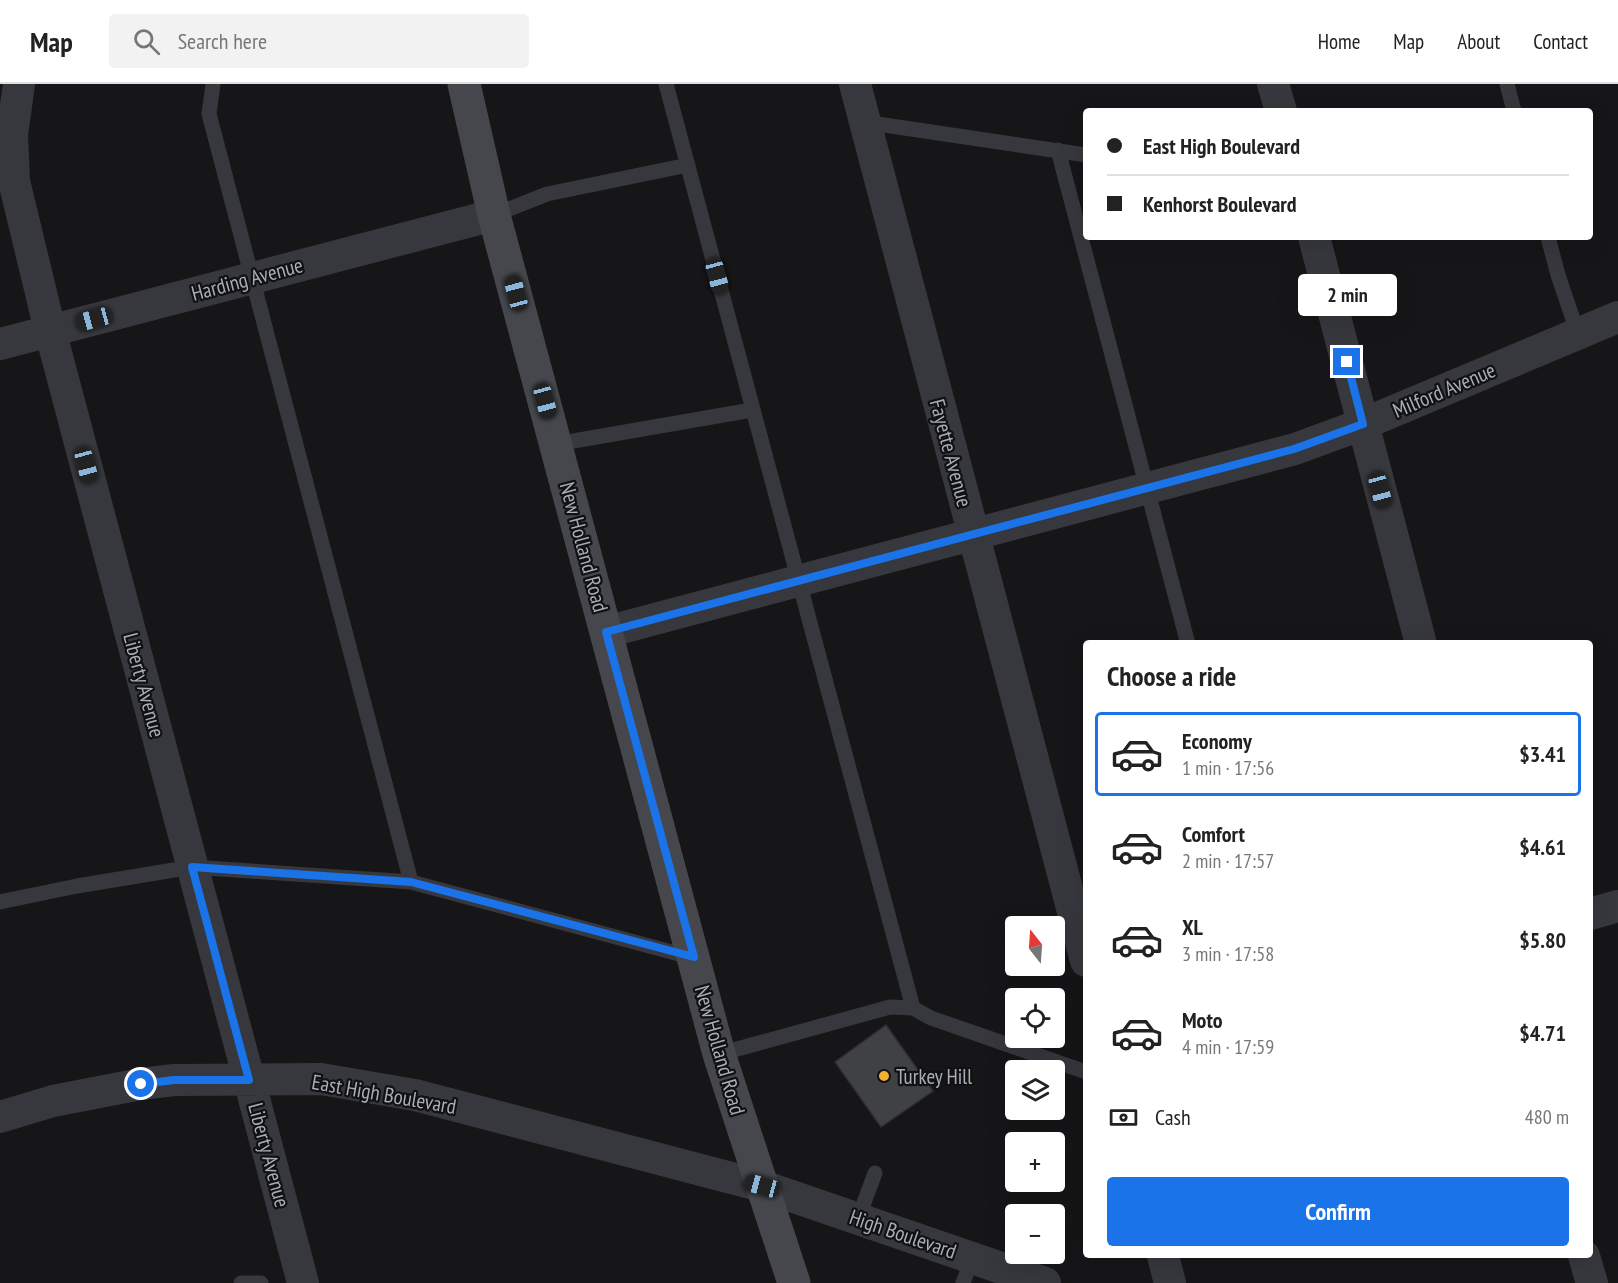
<!DOCTYPE html>
<html lang="en">
<head>
<meta charset="utf-8">
<style>
	:root { --surface:#fff; --page:#f2f2f2; --text:#222; --muted:#767676; --line:#e0e0e0; --accent:#1a73e8 }
	body { margin:0; font-family:"PT Sans Narrow",sans-serif; background:var(--page); color:var(--text); height:100vh; display:flex; flex-direction:column; font-size:22px; white-space:nowrap }
	* { box-sizing:border-box; margin:0 }
	p { font-size:20px; color:var(--muted) }
	.icon { flex:none; width:33px; height:33px; fill:none; stroke:currentColor; stroke-width:2; stroke-linecap:round; stroke-linejoin:round }
	.map { position:relative; flex:1; overflow:hidden }
	.sheet { position:absolute; left:1083px; top:556px; width:510px; height:618px; display:flex; flex-direction:column; background:var(--surface); border-radius:6px; box-shadow:0 6px 24px #0002 }
	.sheet>* { flex:none }
	.hud { position:absolute; left:1083px; top:24px; width:510px; height:132px; border-radius:6px; box-shadow:0 6px 24px #0002; display:grid; align-content:center; height:132px; padding:0 24px; background:var(--surface) }
	.needle { width:39px; rotate:343deg }
	.buttons { position:absolute; left:1005px; top:832px; display:grid; gap:12px }
	.buttons a { display:grid; place-items:center; width:60px; height:60px; border-radius:6px; background:var(--surface); box-shadow:0 6px 24px #0002; font-size:30px }
	.end { position:absolute; width:27px; height:27px; margin:-14px; border:8px solid #1a73e8; background:#fff; box-shadow:0 0 0 3px #fff }
	.from { border-radius:50% }
	.bubble { position:absolute; height:42px; border-radius:6px; background:var(--surface); box-shadow:0 6px 24px #0002; font-size:20px; font-weight:800; line-height:42px; text-align:center }
	.car { position:absolute; width:18px; height:36px; margin:-18px -9px; border-radius:8px; box-shadow:0 0 4px 2px #0007; background:linear-gradient(#222 24%,#8ab4d8 0 40%,#222 0 76%,#8ab4d8 0 86%,#222 0) }
	.hud b { display:flex; align-items:center; gap:21px; height:57px; font-size:22px }
	.hud b+b { border-top:2px solid var(--line) }
	.hud i { width:15px; height:15px; background:var(--text) }
	ul { padding:0; list-style:none }
	li { display:flex; align-items:center; gap:18px; height:84px; margin:0 12px 9px; padding:0 12px; border:3px solid transparent; border-radius:6px }
	li div { flex:1 }
	li b { display:block; font-size:22px }
	li em { font-style:normal; font-weight:800 }
	li.active { border-color:var(--accent) }
	li>.icon { width:54px; height:54px; stroke-width:1.5 }
	h2 { padding:0 24px; font-size:27px; line-height:72px }
	.pay { display:flex; align-items:center; gap:15px; height:66px; padding:0 24px; font-size:22px }
	.pay p { margin-inline-start:auto }
	.action { display:flex; gap:12px; margin-top:auto; padding:12px 24px }
	.action a { flex:1; height:69px; border-radius:6px; background:var(--accent); color:#fff; font-size:24px; font-weight:800; line-height:69px; text-align:center }
	header { display:flex; align-items:center; gap:36px; box-sizing:border-box; height:84px; padding:0 30px; background:var(--surface); border-bottom:2px solid var(--line) }
	header strong { font-size:28px }
	nav { display:flex; gap:33px; margin-inline-start:auto; font-size:21px }
	.search { width:420px; height:54px; background:var(--page); display:flex; align-items:center; gap:15px; box-sizing:border-box; padding:0 21px; border-radius:6px; color:var(--muted); font-size:22px }
	.map>svg:first-child { display:block }
	.building { fill:#404145; stroke:#303034; stroke-width:1.5 }
	.lines { fill:none; stroke-linecap:round; stroke-linejoin:round }
	.service { stroke:#37383d; stroke-width:15 }
	.minor { stroke:#37383d; stroke-width:32 }
	.secondary { stroke:#45474d; stroke-width:33 }
	.route { stroke:#1a73e8; stroke-width:8 }
	.poi-dot { fill:#f2b134; stroke:#111113; stroke-width:2 }
	.labels { text-anchor:middle; dominant-baseline:central; stroke-width:4.5; stroke-linejoin:round; paint-order:stroke }
	.street-label { font-size:21px; fill:#a8adb8; stroke:#111113 }
	.poi-label { font-size:21px; fill:#a8adb8; stroke:#111113; text-anchor:start }
</style>
</head>
<body>
<header>
<strong>Map</strong>
<div class="search"><svg class="icon" aria-label="search" viewBox="0 0 24 24"><circle cx="10" cy="10" r="6"/><path d="M15 15l6 6"/></svg>Search here</div>
<nav><a>Home</a><a>Map</a><a>About</a><a>Contact</a></nav>
</header>
<div class="map">
<svg width="1618" height="1199" viewBox="0 0 1618 1199">
	<rect width="100%" height="100%" fill="#161618"/>
	<path class="building" d="M886 941 933 1007 881 1043 835 978Z"/>
	<g class="lines">
		<path class="service" d="M213 0 209 30 411 798
			M666 0 913 924 931 934 1086 988
			M1507 0 1514 27
			M864 38 1086 71
			M1058 66 1188 560
			M494 131 547 110 688 81
			M1548 153 1558 191 1578 250
			M556 360 752 326
			M0 818 77 802 192 783 411 798 694 874
			M719 970 890 923 913 924
			M858 1135 875 1089
			M241 1199H261
			M963 1199 972 1174"/>
		<path class="minor" d="M19 0 12 51 14 97 50 246 303 1199
			M855 0 1086 877
			M1273 0 1281 27
			M1314 153 1421 560
			M0 260 494 131
			M606 548 1295 365 1363 340 1618 233
			M1590 830 1618 822
			M0 1033 53 1017 141 1000 174 996 321 995 415 1011 762 1102 1045 1199
			M1163 1172 1170 1199
			M1584 1172 1592 1199"/>
		<path class="secondary" d="M464 0 494 131 719 970 794 1199"/>
	</g>
	<g class="lines">
		<path class="route" d="M141 1000 174 996H249L192 783 411 798 694 873 606 548 1294 365 1363 340 1347 278"/>
	</g>
	<circle class="poi-dot" cx="884" cy="992" r="6"/>
	<g class="labels">
		<g class="street-label">
			<text transform="translate(247 195) rotate(-15)">Harding Avenue</text>
			<text transform="translate(1444 306) rotate(-23)">Milford Avenue</text>
			<text transform="translate(951 369) rotate(75)">Fayette Avenue</text>
			<text transform="translate(584 463) rotate(75)">New Holland Road</text>
			<text transform="translate(144 601) rotate(75)">Liberty Avenue</text>
			<text transform="translate(720 966) rotate(74)">New Holland Road</text>
			<text transform="translate(384 1010) rotate(10)">East High Boulevard</text>
			<text transform="translate(269 1071) rotate(75)">Liberty Avenue</text>
			<text transform="translate(903 1150) rotate(19)">High Boulevard</text>
		</g>
		<g class="poi-label">
			<text x="896" y="992">Turkey Hill</text>
		</g>
	</g>
</svg>
<div class="buttons">
<a><svg class="needle" viewBox="-14 -14 28 28"><path d="M0-13l5 13h-10z" fill="#e53935"/><path d="M0 13l5-13h-10z" fill="#767676"/></svg></a>
<a><svg class="icon" aria-label="locate" viewBox="0 0 24 24"><circle cx="12" cy="12" r="6"/><path d="M12 2v4M12 18v4M2 12h4M18 12h4"/></svg></a>
<a><svg class="icon" aria-label="layers" viewBox="0 0 24 24"><path d="M12 4l9 5-9 5-9-5zM3 14l9 5 9-5"/></svg></a>
<a>+</a>
<a>−</a>
</div>
<i class="end from" style="left:141px;top:1000px"></i>
<i class="end" style="left:1347px;top:278px"></i>
<div class="bubble" style="left:1298px;top:190px;width:99px">2 min</div>
<i class="car" style="left:717px;top:192px;rotate:165deg"></i>
<i class="car" style="left:516px;top:209px;rotate:345deg"></i>
<i class="car" style="left:94px;top:235px;rotate:255deg"></i>
<i class="car" style="left:545px;top:317px;rotate:165deg"></i>
<i class="car" style="left:86px;top:381px;rotate:165deg"></i>
<i class="car" style="left:1380px;top:406px;rotate:165deg"></i>
<i class="car" style="left:762px;top:1102px;rotate:285deg"></i>
<div class="hud">
<b><i class="from"></i>East High Boulevard</b>
<b><i></i>Kenhorst Boulevard</b>
</div>
<section class="sheet">
<h2>Choose a ride</h2>
<ul>
<li class="active"><svg class="icon" aria-label="car" viewBox="0 0 24 24"><path d="M5 17H2v-5l4-1 3-4h7l3 4 3 1v5h-3M9 17h6M6 11h13"/><circle cx="7" cy="17" r="2"/><circle cx="17" cy="17" r="2"/></svg><div><b>Economy</b><p>1 min · 17:56</p></div><em>$3.41</em></li>
<li><svg class="icon" aria-label="car" viewBox="0 0 24 24"><path d="M5 17H2v-5l4-1 3-4h7l3 4 3 1v5h-3M9 17h6M6 11h13"/><circle cx="7" cy="17" r="2"/><circle cx="17" cy="17" r="2"/></svg><div><b>Comfort</b><p>2 min · 17:57</p></div><em>$4.61</em></li>
<li><svg class="icon" aria-label="car" viewBox="0 0 24 24"><path d="M5 17H2v-5l4-1 3-4h7l3 4 3 1v5h-3M9 17h6M6 11h13"/><circle cx="7" cy="17" r="2"/><circle cx="17" cy="17" r="2"/></svg><div><b>XL</b><p>3 min · 17:58</p></div><em>$5.80</em></li>
<li><svg class="icon" aria-label="car" viewBox="0 0 24 24"><path d="M5 17H2v-5l4-1 3-4h7l3 4 3 1v5h-3M9 17h6M6 11h13"/><circle cx="7" cy="17" r="2"/><circle cx="17" cy="17" r="2"/></svg><div><b>Moto</b><p>4 min · 17:59</p></div><em>$4.71</em></li>
</ul>
<div class="pay"><svg class="icon" aria-label="cash" viewBox="0 0 24 24"><path d="M3 7h18v10H3z"/><circle cx="12" cy="12" r="2"/></svg>Cash<p>480 m</p></div>
<div class="action"><a>Confirm</a></div>
</section>
</div>
</body>
</html>
